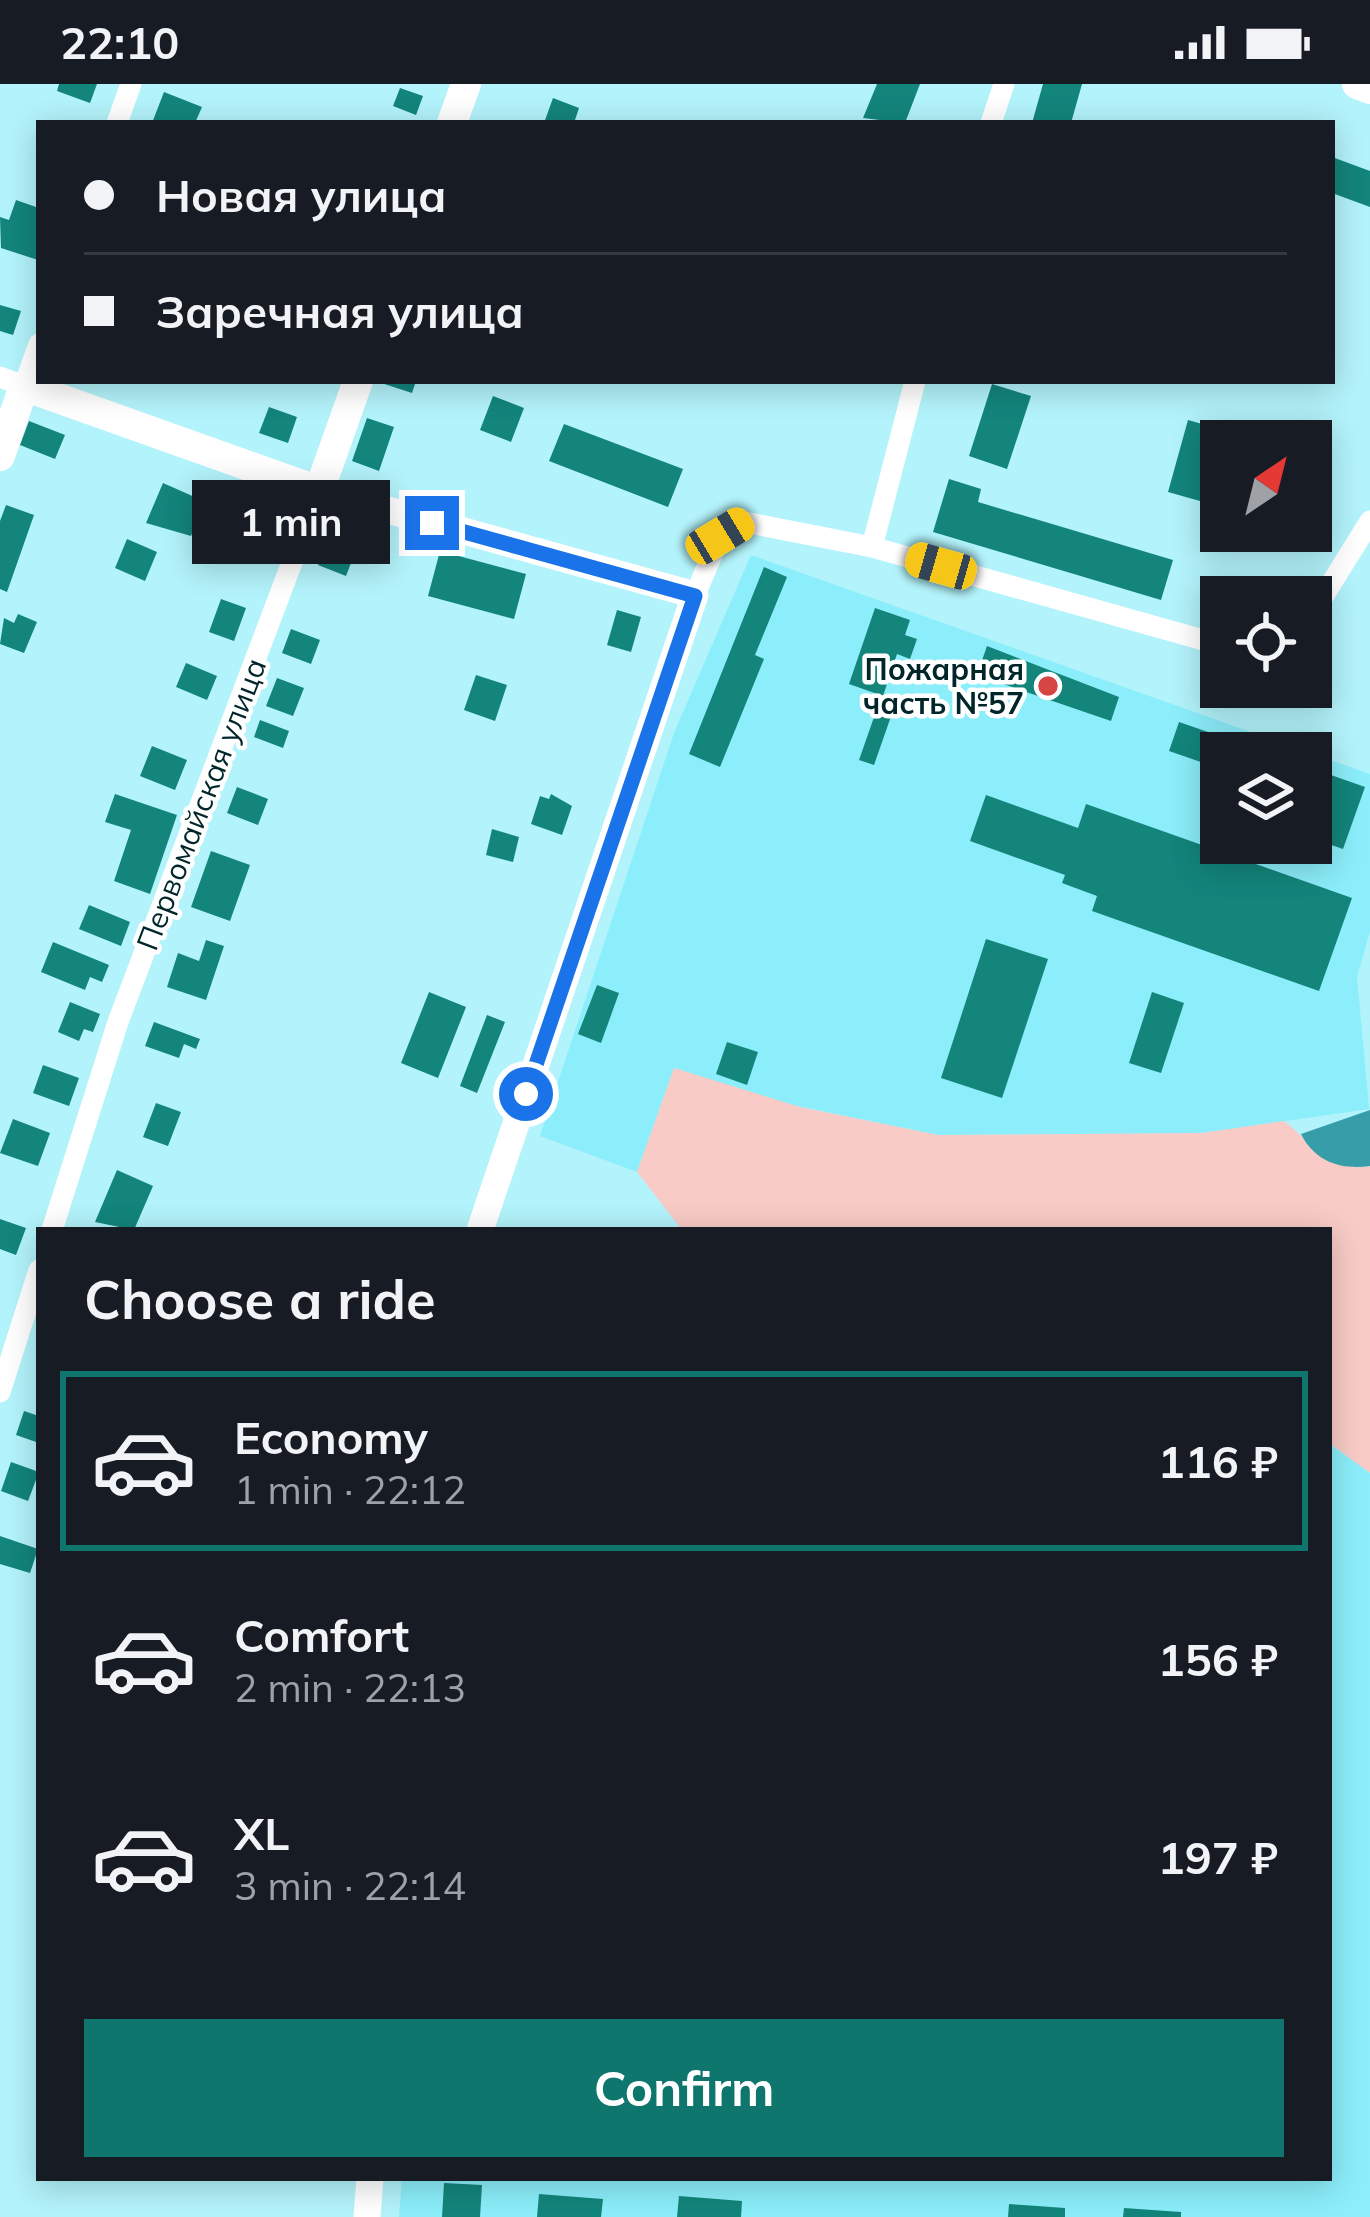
<!DOCTYPE html>
<html lang="en">
<head>
<meta charset="utf-8">
<style>
	:root { --surface:#171b24; --page:#242831; --text:#f1f3f6; --muted:#9ea1a6; --line:#363941; --accent:#0f766e }
	body { margin:0; font-family:Mulish,sans-serif; background:var(--page); color:var(--text); height:100vh; display:flex; flex-direction:column; font-size:45px; white-space:nowrap }
	* { box-sizing:border-box; margin:0 }
	p { font-size:39px; color:var(--muted) }
	.icon { flex:none; width:66px; height:66px; fill:none; stroke:currentColor; stroke-width:2; stroke-linecap:round; stroke-linejoin:round }
	.map { position:relative; flex:1; overflow:hidden }
	.sheet { position:absolute; left:36px; top:1143px; width:1296px; height:954px; display:flex; flex-direction:column; background:var(--surface); border-radius:0px; box-shadow:0 6px 30px #0003 }
	.sheet>* { flex:none }
	.guide { position:absolute; left:36px; top:36px; width:1299px; height:264px; border-radius:0px; box-shadow:0 6px 30px #0003; display:grid; align-content:center; height:264px; padding:0 48px; background:var(--surface) }
	.needle { width:78px; rotate:35deg }
	.fabs { position:absolute; left:1200px; top:336px; display:grid; gap:24px }
	.fabs a { display:grid; place-items:center; width:132px; height:132px; border-radius:0px; background:var(--surface); box-shadow:0 6px 30px #0003; font-size:60px }
	.end { position:absolute; width:54px; height:54px; margin:-27px; border:15px solid #1a73e8; background:#fff; box-shadow:0 0 0 6px #fff }
	.from { border-radius:50% }
	.bubble { position:absolute; height:84px; border-radius:0px; background:var(--surface); box-shadow:0 6px 30px #0003; font-size:39px; font-weight:700; line-height:84px; text-align:center }
	.car { position:absolute; width:36px; height:72px; margin:-36px -18px; border-radius:15px; box-shadow:0 0 9px 3px #0007; background:linear-gradient(#f5c518 24%,#345 0 40%,#f5c518 0 76%,#345 0 86%,#f5c518 0) }
	.guide b { display:flex; align-items:center; gap:42px; height:114px; font-size:45px }
	.guide b+b { border-top:3px solid var(--line) }
	.guide i { width:30px; height:30px; background:var(--text) }
	ul { padding:0; list-style:none }
	li { display:flex; align-items:center; gap:36px; height:180px; margin:0 24px 18px; padding:0 24px; border:6px solid transparent; border-radius:0px }
	li div { flex:1 }
	li b { display:block; font-size:45px }
	li em { font-style:normal; font-weight:700 }
	li.active { border-color:var(--accent) }
	li>.icon { width:108px; height:108px; stroke-width:1.5 }
	h2 { padding:0 48px; font-size:54px; line-height:144px }
	.primary-button { display:flex; gap:24px; margin-top:auto; padding:24px 48px }
	.primary-button a { flex:1; height:138px; border-radius:0px; background:var(--accent); color:#fff; font-size:48px; font-weight:700; line-height:138px; text-align:center }
	.status { display:flex; justify-content:space-between; align-items:center; height:84px; padding:0 60px; background:var(--surface); direction:ltr }
	.status svg { height:33px; fill:currentColor }
	.map>svg:first-child { display:block }
	.built { fill:#8beefa }
	.green { fill:#f8cbc6 }
	.water { fill:#379ea9 }
	.building { fill:#13857b }
	.lines { fill:none; stroke-linecap:round; stroke-linejoin:round }
	.minor { stroke:#fff; stroke-width:21 }
	.tertiary { stroke:#fff; stroke-width:27 }
	.secondary { stroke:#fff; stroke-width:30 }
	.route { stroke:#1a73e8; stroke-width:15 }
	.poi-dot { fill:#d64744; stroke:#fff; stroke-width:4.5 }
	.labels { text-anchor:middle; dominant-baseline:central; stroke-width:9; stroke-linejoin:round; paint-order:stroke }
	.poi-label { font-size:30px; font-weight:bold; fill:#00262a; stroke:#fff; text-anchor:end }
	.street-label { font-size:30px; fill:#00262a; stroke:#fff }
</style>
</head>
<body>
<div class="status"><b>22:10</b><svg viewBox="0 0 49 12"><path d="M0 12V9h3v3zM5 12V6h3v6zM10 12V3h3v9zM15 12V0h3v12zM26 1h20v11H26zM47 4h2v5h-2z"/></svg></div>
<div class="map">
<svg width="1370" height="2133" viewBox="0 0 1370 2133">
	<rect width="100%" height="100%" fill="#b3f3fb"/>
	<path class="built" d="M751 471 1310 669H1221V759H1311V669L1370 690V847L1357 893 1369 1025 1202 1049 938 1051 778 1018 674 984 637 1088 540 1052 674 649Z
		M1329 1359 1370 1389V2133H399L402 2094H1329Z"/>
	<path class="green" d="M674 984 800 1023 938 1051 1202 1049 1284 1037C1315 1061 1327 1088 1370 1082V1389L1329 1359V1146H682L637 1088Z"/>
	<path class="water" d="M1370 1026V1082C1341 1086 1315 1078 1301 1050Z"/>
	<path class="building" d="M59 0H97L90 19 57 7Z
		M877 0H920L905 39 863 34Z
		M1043 0H1082L1071 39H1032Z
		M400 4 423 12 416 31 393 22Z
		M164 8 202 23 195 39H152Z
		M553 14 579 24 574 39H544Z
		M1332 73 1370 87V123L1332 109Z
		M16 116 39 124 38 176 1 164 0 133 9 136Z
		M0 221 21 227 13 251 0 247Z
		M375 297H416L412 309Z
		M992 300 1031 312 1007 385 969 372Z
		M493 312 524 324 511 358 480 346Z
		M269 323 297 333 288 359 259 349Z
		M367 334 394 343 379 387 352 377Z
		M1188 336 1227 347 1207 419 1168 408Z
		M29 337 65 351 55 375 20 361Z
		M564 340 683 385 668 423 549 377Z
		M949 395 981 405 978 418 1173 476 1161 516 933 448Z
		M163 399 206 418 191 452 146 439Z
		M237 420 259 428 248 455 227 447Z
		M6 421 34 431 7 508 0 505V437Z
		M127 455 157 468 145 497 115 484Z
		M328 455 356 466 346 492 318 481Z
		M440 467 526 490 514 535 428 512Z
		M764 483 787 493 755 571 764 575 720 683 689 670Z
		M221 515 246 524 234 557 209 548Z
		M875 524 910 536 905 551 917 555 910 575 897 570 883 612 849 600Z
		M617 526 641 533 631 568 607 561Z
		M18 530 37 538 24 569 0 560 4 534 14 539Z
		M291 545 320 556 311 580 282 569Z
		M987 562 1119 613 1111 637 977 591Z
		M186 579 217 592 207 616 176 603Z
		M476 591 507 601 495 637 464 626Z
		M277 594 304 604 293 632 266 622Z
		M880 616 895 621 874 681 859 676Z
		M260 636 289 647 283 664 254 653Z
		M1179 638 1266 668V669H1221V685L1169 667Z
		M152 662 187 676 175 706 140 692Z
		M1311 684 1365 703 1343 765 1311 754 1316 719 1311 717Z
		M237 703 268 715 258 741 227 729Z
		M115 710 177 731 150 810 114 797 131 746 105 738Z
		M551 710 572 722 562 751 531 740 540 712 549 715Z
		M986 711 1078 744 1086 720 1352 814 1319 907 1092 827 1097 812 1062 799 1065 791 970 757Z
		M492 745 519 753 513 778 486 771Z
		M211 767 250 781 230 837 191 823Z
		M89 821 130 838 121 862 79 845Z
		M986 855 1048 875 1002 1014 941 994Z
		M206 856 224 862 206 916 167 903 178 869 199 877Z
		M53 858 109 881 102 898 90 893 85 906 41 888Z
		M597 901 619 909 601 959 578 950Z
		M429 908 466 923 438 994 401 979Z
		M1152 908 1184 919 1161 989 1129 979Z
		M70 918 100 930 93 948 84 945 79 957 58 948Z
		M487 931 505 938 477 1009 460 1002Z
		M154 938 200 955 196 965 184 960 179 974 145 962Z
		M727 958 758 968 747 1001 716 990Z
		M43 981 79 994 69 1022 33 1009Z
		M156 1019 181 1028 168 1062 143 1053Z
		M13 1035 50 1049 38 1082 0 1069Z
		M117 1086 153 1102 134 1146 95 1138Z
		M0 1135 26 1144 16 1171 0 1165Z
		M24 1327 39 1332V1359L16 1351Z
		M11 1378 39 1388 28 1417 1 1407Z
		M0 1452 38 1465 30 1489 0 1480Z
		M444 2099 482 2101 480 2133H442Z
		M539 2110 603 2115 601 2133H537Z
		M679 2112 742 2117 741 2133H677Z
		M1009 2120 1065 2124V2133H1008Z
		M1124 2124 1181 2128V2133H1123Z"/>
	<g class="lines">
		<path class="minor" d="M117 39 131 0
			M991 39 1004 0
			M0 293 24 302 39 260
			M872 463 915 297
			M695 511 720 452 744 438 872 463 1221 561
			M1311 532 1370 437
			M52 1146 118 938 319 407
			M0 1308 39 1186"/>
		<path class="tertiary" d="M319 407 695 511 480 1146
			M367 2133 370 2094"/>
		<path class="secondary" d="M1357 0 1370 5
			M452 39 466 0
			M0 372 24 302 319 407 358 297"/>
	</g>
	<g class="lines">
		<path class="route" d="M432 439 695 512 526 1010"/>
	</g>
	<circle class="poi-dot" cx="1048" cy="602" r="12"/>
	<g class="labels">
		<g class="poi-label">
			<text x="1024" y="585">Пожарная<tspan x="1024" dy="34">часть №57</tspan></text>
		</g>
		<g class="street-label">
			<text transform="translate(201 720) rotate(-69)">Первомайская улица</text>
		</g>
	</g>
</svg>
<div class="fabs">
<a><svg class="needle" viewBox="-14 -14 28 28"><path d="M0-13l5 13h-10z" fill="#e53935"/><path d="M0 13l5-13h-10z" fill="#9ea1a6"/></svg></a>
<a><svg class="icon" aria-label="locate" viewBox="0 0 24 24"><circle cx="12" cy="12" r="6"/><path d="M12 2v4M12 18v4M2 12h4M18 12h4"/></svg></a>
<a><svg class="icon" aria-label="layers" viewBox="0 0 24 24"><path d="M12 4l9 5-9 5-9-5zM3 14l9 5 9-5"/></svg></a>
</div>
<i class="end from" style="left:526px;top:1010px"></i>
<i class="end" style="left:432px;top:439px"></i>
<div class="bubble" style="left:192px;top:396px;width:198px">1 min</div>
<i class="car" style="left:720px;top:452px;rotate:59deg"></i>
<i class="car" style="left:941px;top:482px;rotate:286deg"></i>
<div class="guide">
<b><i class="from"></i>Новая улица</b>
<b><i></i>Заречная улица</b>
</div>
<section class="sheet">
<h2>Choose a ride</h2>
<ul>
<li class="active"><svg class="icon" aria-label="car" viewBox="0 0 24 24"><path d="M5 17H2v-5l4-1 3-4h7l3 4 3 1v5h-3M9 17h6M6 11h13"/><circle cx="7" cy="17" r="2"/><circle cx="17" cy="17" r="2"/></svg><div><b>Economy</b><p>1 min · 22:12</p></div><em>116 ₽</em></li>
<li><svg class="icon" aria-label="car" viewBox="0 0 24 24"><path d="M5 17H2v-5l4-1 3-4h7l3 4 3 1v5h-3M9 17h6M6 11h13"/><circle cx="7" cy="17" r="2"/><circle cx="17" cy="17" r="2"/></svg><div><b>Comfort</b><p>2 min · 22:13</p></div><em>156 ₽</em></li>
<li><svg class="icon" aria-label="car" viewBox="0 0 24 24"><path d="M5 17H2v-5l4-1 3-4h7l3 4 3 1v5h-3M9 17h6M6 11h13"/><circle cx="7" cy="17" r="2"/><circle cx="17" cy="17" r="2"/></svg><div><b>XL</b><p>3 min · 22:14</p></div><em>197 ₽</em></li>
</ul>
<div class="primary-button"><a>Confirm</a></div>
</section>
</div>
</body>
</html>
